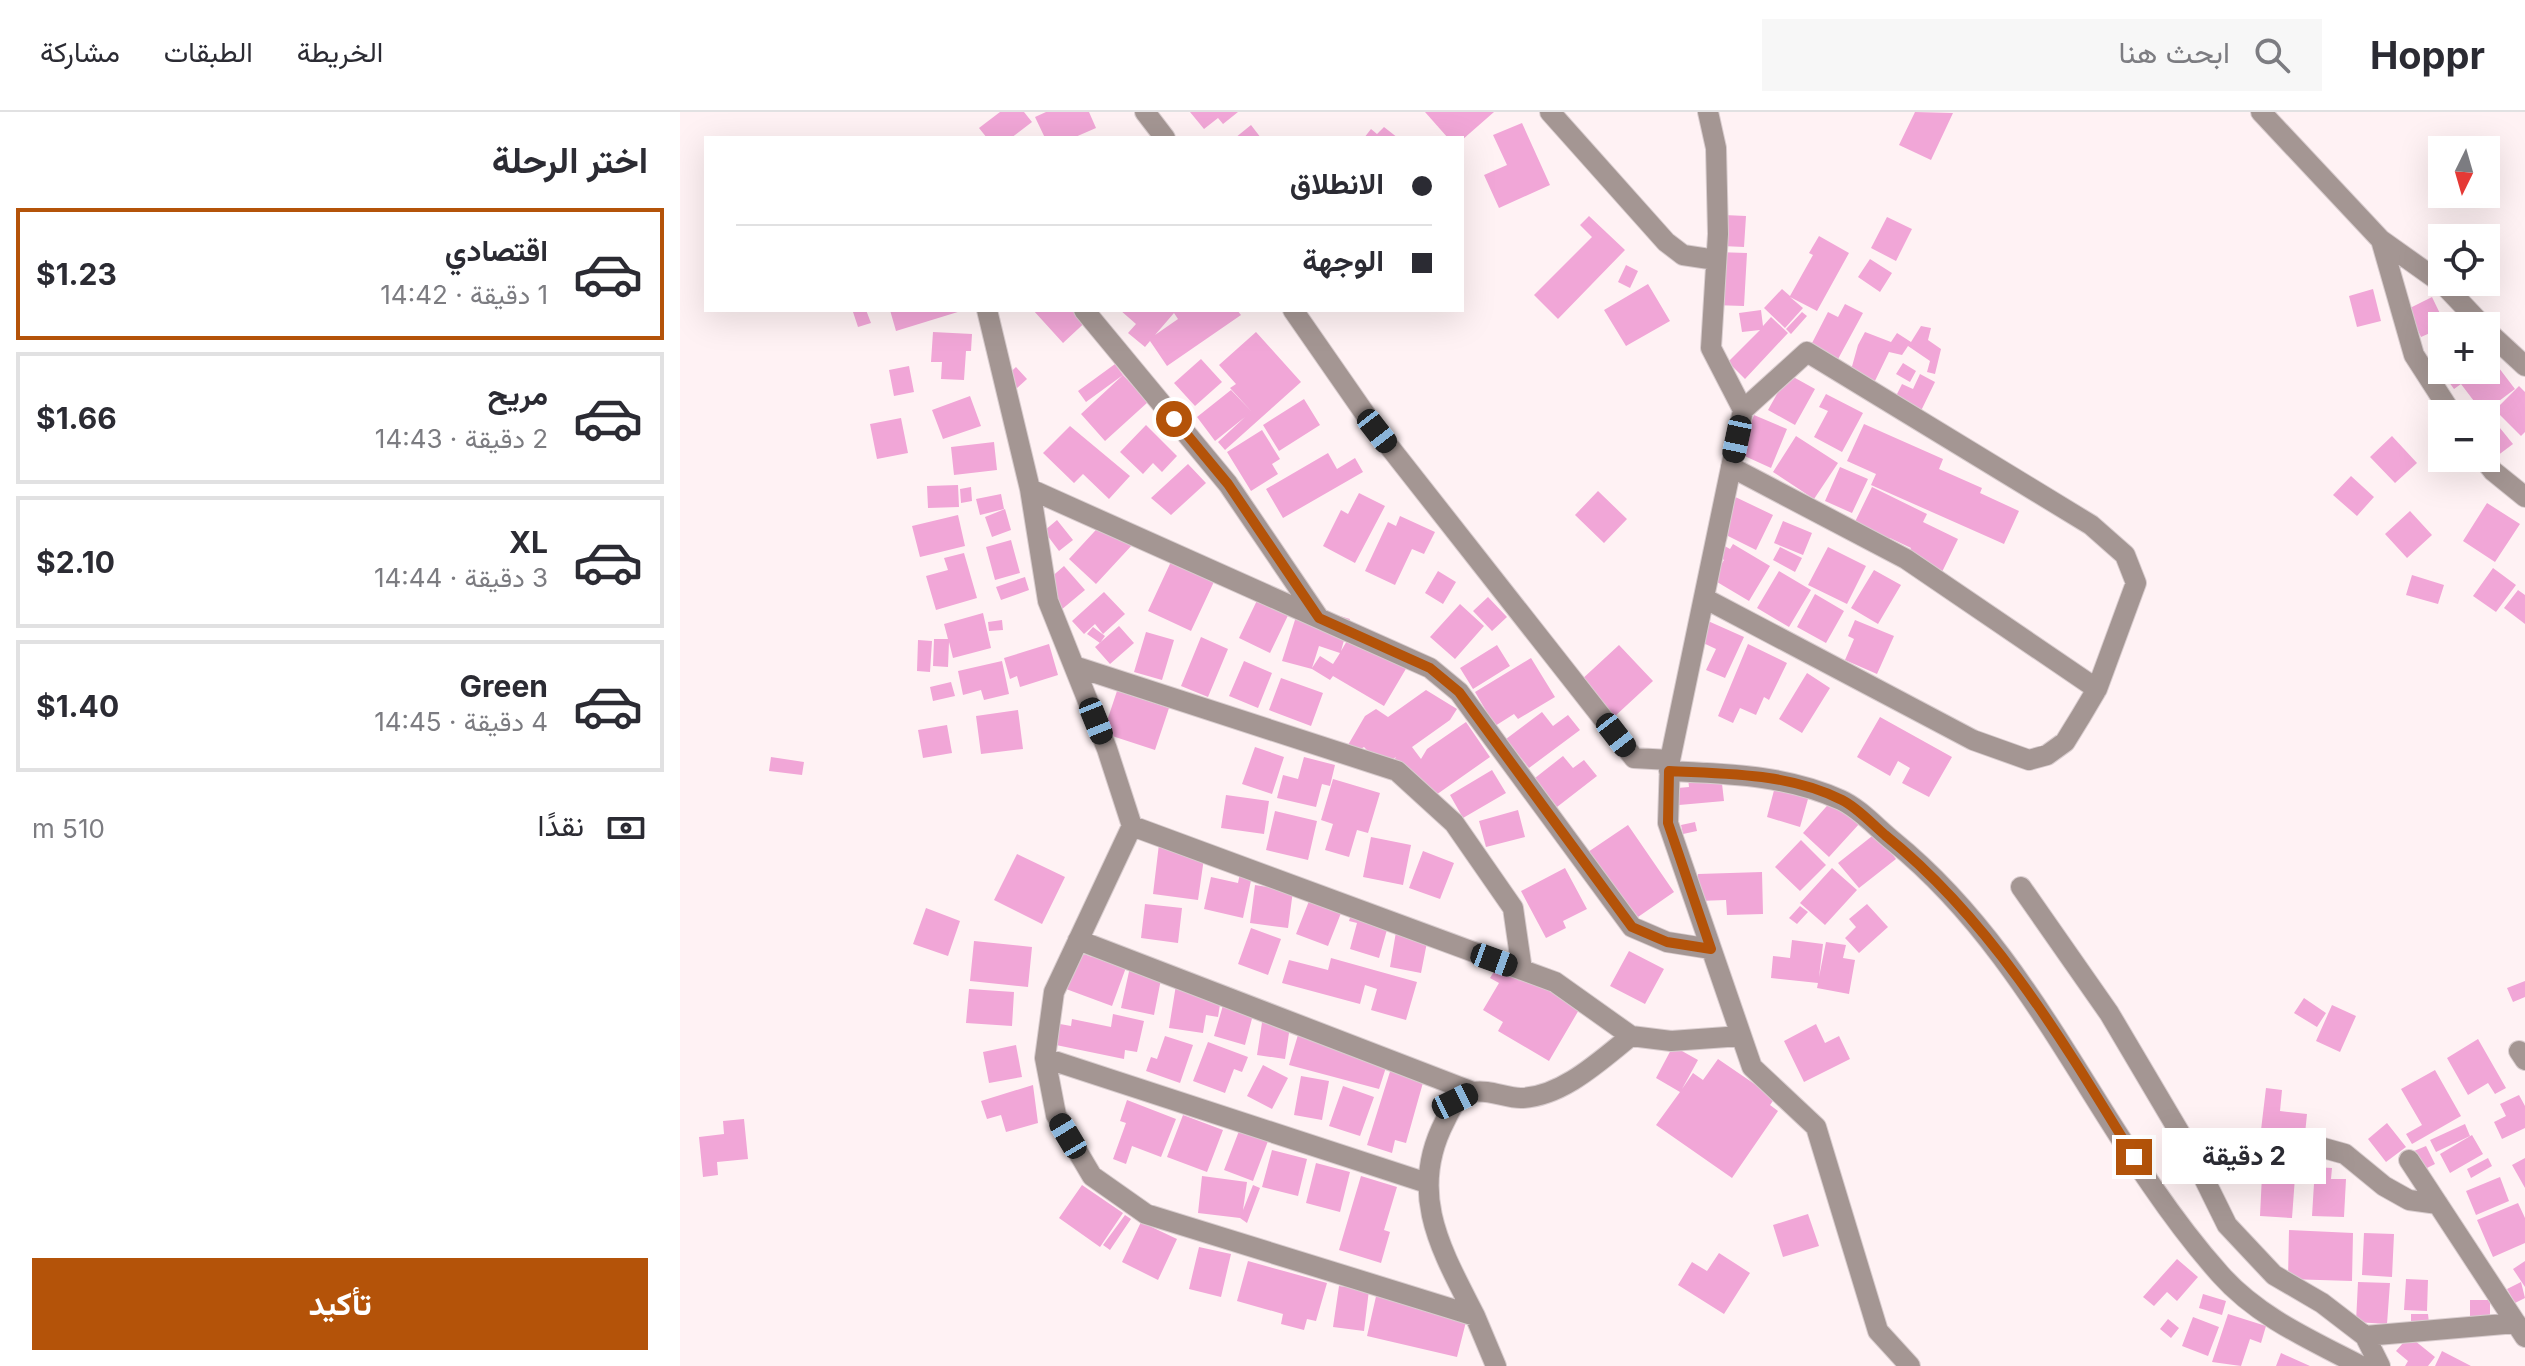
<!DOCTYPE html>
<html lang="ar">
<head>
<meta charset="utf-8">
<style>
	:root { --surface:#fff; --page:#f7f7f7; --text:#2b2b33; --muted:#7c7c81; --line:#e1e1e2; --accent:#b45309 }
	body { margin:0; font-family:Inter,Vazirmatn,sans-serif; background:var(--page); color:var(--text); direction:rtl; height:100vh; display:flex; flex-direction:column; font-size:30px; white-space:nowrap }
	* { box-sizing:border-box; margin:0 }
	p { font-size:26px; color:var(--muted) }
	.icon { flex:none; width:44px; height:44px; fill:none; stroke:currentColor; stroke-width:2; stroke-linecap:round; stroke-linejoin:round }
	.map { position:relative; flex:1; overflow:hidden; direction:ltr }
	.side { display:flex; flex-direction:column; background:var(--surface); width:680px }
	.side>* { flex:none }
	.guide { position:absolute; left:24px; top:24px; width:760px; height:176px; border-radius:0px; box-shadow:0 8px 32px #0002; direction:rtl; display:grid; align-content:center; height:176px; padding:0 32px; background:var(--surface) }
	.needle { width:52px; rotate:185deg }
	.controls { position:absolute; left:1748px; top:24px; display:grid; gap:16px }
	.controls a { display:grid; place-items:center; width:72px; height:72px; border-radius:0px; background:var(--surface); box-shadow:0 8px 32px #0002; font-size:40px }
	.end { position:absolute; width:36px; height:36px; margin:-18px; border:10px solid #b45309; background:#fff; box-shadow:0 0 0 4px #fff }
	.from { border-radius:50% }
	.bubble { position:absolute; height:56px; border-radius:0px; background:var(--surface); box-shadow:0 8px 32px #0002; font-size:26px; font-weight:700; line-height:56px; text-align:center; direction:rtl }
	.car { position:absolute; width:24px; height:48px; margin:-24px -12px; border-radius:10px; box-shadow:0 0 6px 2px #0007; background:linear-gradient(#222 24%,#8ab4d8 0 40%,#222 0 76%,#8ab4d8 0 86%,#222 0) }
	.guide b { display:flex; align-items:center; gap:28px; height:76px; font-size:30px }
	.guide b+b { border-top:2px solid var(--line) }
	.guide i { width:20px; height:20px; background:var(--text) }
	ul { padding:0; list-style:none }
	li { display:flex; align-items:center; gap:24px; height:132px; margin:0 16px 12px; padding:0 16px; border:4px solid var(--line); border-radius:0px }
	li div { flex:1 }
	li b { display:block; font-size:30px }
	li em { font-style:normal; font-weight:700 }
	li.selected { border-color:var(--accent) }
	li>.icon { width:72px; height:72px; stroke-width:1.5 }
	h2 { padding:0 32px; font-size:36px; line-height:96px }
	.pay { display:flex; align-items:center; gap:20px; height:88px; padding:0 32px; font-size:30px }
	.pay p { margin-inline-start:auto }
	.cta { display:flex; gap:16px; margin-top:auto; padding:16px 32px }
	.cta a { flex:1; height:92px; border-radius:0px; background:var(--accent); color:#fff; font-size:32px; font-weight:700; line-height:92px; text-align:center }
	header { display:flex; align-items:center; gap:48px; box-sizing:border-box; height:112px; padding:0 40px; background:var(--surface); border-bottom:2px solid var(--line) }
	header strong { font-size:38px }
	nav { display:flex; gap:44px; margin-inline-start:auto; font-size:28px }
	.search { width:560px; height:72px; background:var(--page); display:flex; align-items:center; gap:20px; box-sizing:border-box; padding:0 28px; border-radius:0px; color:var(--muted); font-size:30px }
	main { display:flex; flex:1; min-height:0 }
	.map>svg:first-child { display:block }
	.building { fill:#f1a6d7; fill-rule:evenodd }
	.lines { fill:none; stroke-linecap:round; stroke-linejoin:round }
	.street-casing { stroke:#d9cdcf; stroke-width:22 }
	.street { stroke:#a49693; stroke-width:20 }
	.route { stroke:#b45309; stroke-width:10 }
</style>
</head>
<body>
<header>
<strong>Hoppr</strong>
<div class="search"><svg class="icon" aria-label="search" viewBox="0 0 24 24"><circle cx="10" cy="10" r="6"/><path d="M15 15l6 6"/></svg>ابحث هنا</div>
<nav><a>الخريطة</a><a>الطبقات</a><a>مشاركة</a></nav>
</header>
<main>
<div class="map">
<svg width="1845" height="1254" viewBox="0 0 1845 1254">
	<rect width="100%" height="100%" fill="#fff2f4"/>
	<path class="building" d="M320 0H344L352 10 331 26H307L299 16Z
		M366 0H409L416 16 393 26H365L355 5Z
		M510 0H558L543 12 538 6 524 17Z
		M745 0H814L782 28 768 26Z
		M1235 0 1273 1 1251 48 1219 33Z
		M842 11 870 73 819 96 804 63 827 53 813 23Z
		M571 13 581 26H555Z
		M704 15 718 26H684L691 17 697 22Z
		M1044 103 1066 104 1064 135 1042 134Z
		M909 104 945 138 878 207 854 183 912 125 900 113Z
		M1207 105 1232 117 1216 149 1191 136Z
		M1139 124 1169 141 1137 199 1110 185 1123 196 1105 216 1084 196 1102 177 1110 184 1133 143 1129 141Z
		M1036 140 1067 141 1064 194 1033 193Z
		M1190 147 1212 161 1200 180 1178 165Z
		M946 153 958 159 950 176 938 170Z
		M968 172 990 209 946 234 924 198Z
		M1693 177 1701 209 1677 215 1669 184Z
		M1752 185 1766 214 1741 225 1728 197Z
		M1165 192 1183 201 1158 247 1131 233 1148 200 1158 205Z
		M186 198 191 211 178 215 173 200Z
		M210 198H281V199L216 219Z
		M353 198H406L412 204 383 231Z
		M440 198H557L561 203 487 254 470 229 465 235 448 221 456 212ZM494 201 498 207 475 223Z
		M1081 198 1083 214 1091 205 1108 221 1065 267 1048 250 1080 218 1062 220 1059 201Z
		M1122 200 1127 204 1111 222 1106 217Z
		M1241 214 1251 216 1248 228 1261 237 1255 262 1247 260 1250 249 1228 234 1222 243 1209 240 1193 273 1171 258 1178 233 1185 220 1211 230 1217 221 1231 230Z
		M253 220 292 222 291 239H286L284 268 261 267 262 250H251Z
		M576 220 621 270 545 338 538 330 565 305 535 329 517 305 551 278 572 300 550 276 556 272 539 253Z
		M1762 224V239L1758 242 1751 233Z
		M1806 239 1835 277 1803 301 1781 272 1774 277 1766 266 1770 263 1766 258H1806Z
		M521 247 542 270 515 294 494 271Z
		M1223 251 1236 259 1230 270 1216 262Z
		M435 252 443 263 406 290 398 279Z
		M229 254 234 280 214 284 209 258Z
		M336 255 347 267 335 278 324 266Z
		M1108 262 1135 277 1115 313 1088 298Z
		M1240 262 1255 270 1239 303 1213 290 1222 272 1233 277Z
		M443 263 468 290 425 329 401 302Z
		M1839 274 1845 280V320L1841 324 1815 298Z
		M1146 282 1183 301 1162 340 1134 325 1148 299 1139 295Z
		M290 284 301 314 263 327 252 298Z
		M624 287 640 313 599 339 583 313Z
		M1074 303 1107 317 1091 356 1058 341Z
		M1811 305 1833 332 1817 344 1806 330V309Z
		M221 306 228 341 197 347 190 312Z
		M1184 312 1263 347 1259 357 1302 376 1300 381 1339 399 1324 432 1191 373 1196 362 1167 349Z
		M466 313 497 344 482 360 473 351 463 362 440 340Z
		M390 314 450 364 429 387 403 362 394 371 363 341Z
		M582 318 600 347 592 352 598 362 571 379 547 340Z
		M1116 324 1158 351 1134 387 1093 360Z
		M1712 324 1737 351 1715 371 1690 345Z
		M314 330 317 358 274 363 271 335Z
		M648 341 657 357 675 346 683 360 603 406 586 377Z
		M508 352 526 371 491 403 471 386Z
		M1160 355 1188 367 1172 401 1145 389Z
		M1671 364 1694 385 1677 404 1653 383Z
		M278 373 279 395 248 396 247 374Z
		M291 375 292 389 281 391 280 377Z
		M1192 375 1247 402 1243 410 1278 427 1262 460 1227 443 1231 436 1210 426 1204 437 1170 420Z
		M918 379 947 407 924 431 895 403Z
		M679 381 705 394 675 451 643 434 661 398 668 402Z
		M1047 381 1093 403 1076 438 1030 415Z
		M321 382 324 397 300 403 296 387Z
		M1807 391 1840 412 1815 450 1783 429Z
		M325 397 331 418 312 425 305 405Z
		M1730 399 1752 423 1727 446 1705 422Z
		M278 403 285 434 240 445 232 414Z
		M720 404 755 420 744 442 732 437 715 473 685 459 708 410 716 414Z
		M426 407 453 432 416 472 389 447Z
		M377 408 393 428 379 439 364 419Z
		M1103 409 1132 421 1123 443 1094 431Z
		M331 428 340 461 315 468 306 435Z
		M1041 432 1050 437 1053 432 1090 454 1069 489 1032 467 1044 448 1035 442Z
		M1100 435 1122 446 1115 460 1093 448Z
		M1148 435 1186 454 1167 492 1128 473Z
		M496 439 539 459 511 519 468 499Z
		M284 441 297 486 256 498 246 464 268 458 264 446Z
		M384 454 405 478 381 498 361 474Z
		M1813 456 1836 473 1816 500 1793 484Z
		M1194 458 1221 473 1198 512 1171 496Z
		M758 459 776 470 763 492 745 481Z
		M1099 459 1131 478 1109 515 1077 496Z
		M1732 463 1764 473 1758 492 1726 483Z
		M345 465 349 478 321 488 316 475Z
		M582 478 613 493 590 541 559 526Z
		M1838 478 1845 483V512L1824 496Z
		M424 480 445 502 423 522 415 512 404 522 392 509Z
		M1135 482 1164 499 1146 531 1117 515Z
		M808 485 827 505 812 519 793 499Z
		M620 492 670 507 661 539 671 522 727 555 704 594 653 564 650 568 632 557 602 549ZM639 534 660 541 653 552 640 544 632 556Z
		M780 492 804 514 775 547 750 525Z
		M303 501 311 536 273 546 269 530 268 555 253 554 254 527H268L264 512Z
		M322 508 323 518 309 519 308 510Z
		M1175 508 1214 524 1197 562 1165 548 1174 527 1168 524Z
		M1028 509 1064 525 1045 566 1026 558 1036 537 1019 529Z
		M439 514 454 531 430 552 415 535Z
		M413 515 425 524 420 531 407 522Z
		M466 520 494 528 482 568 454 560Z
		M521 525 548 537 528 585 501 574Z
		M238 528 252 529 250 560 237 559Z
		M369 532 378 563 340 575 337 564 330 567 324 546Z
		M1068 532 1107 551 1089 588 1084 585 1076 603 1060 596 1053 611 1038 604Z
		M817 533 830 554 793 577 780 556Z
		M939 533 973 569 934 605 900 569Z
		M851 546 875 585 838 607 834 602 815 614 795 580Z
		M322 549 329 582 304 588 301 578 283 583 278 559Z
		M564 549 592 561 578 596 549 584Z
		M1127 561 1150 576 1122 621 1099 607Z
		M601 566 643 581 631 614 589 598Z
		M271 570 275 584 253 589 250 575Z
		M746 578 777 597 770 608 732 635 741 647 747 637 786 610 810 645 746 690 708 658 716 645 702 654 684 635 674 641 668 633 685 604 696 597 708 605Z
		M437 579 489 596 475 638 423 621Z
		M338 598 343 637 301 642 296 604Z
		M862 600 873 614 888 603 900 618 849 656 826 627Z
		M1200 605 1272 645 1249 685 1222 671 1230 656 1218 649 1210 664 1177 645Z
		M267 613 272 641 243 646 238 618Z
		M575 635 604 645 592 682 562 672Z
		M883 644 893 656 904 648 917 664 877 695 855 666Z
		M91 645 124 650 122 663 89 659Z
		M624 645 655 653 650 674 642 672 636 695 597 686 603 663 618 667Z
		M1040 654 1044 689 988 694 986 677 1009 675 1007 657Z
		M812 658 826 681 783 706 770 683Z
		M1098 663 1132 673 1120 715 1087 705Z
		M653 667 700 681 688 721 677 718 669 745 645 738 653 712 641 708Z
		M546 683 589 689 584 722 541 716Z
		M1153 687 1180 711 1149 745 1123 721Z
		M838 698 845 725 806 735 799 709Z
		M595 699 637 709 628 748 586 738Z
		M1015 710 1017 719 1003 722 1001 713Z
		M948 713 994 780 958 805 908 740Z
		M1196 721 1216 747 1179 776 1158 751Z
		M691 725 731 733 723 773 683 765Z
		M1121 728 1146 753 1120 779 1095 755Z
		M479 732 525 739 518 788 473 782Z
		M743 739 774 751 760 787 729 776Z
		M337 742 385 765 362 812 314 788Z
		M885 756 907 797 883 809 886 816 866 826 841 779Z
		M1152 756 1177 778 1145 813 1120 791Z
		M1082 760 1083 802 1047 803 1046 788 1018 789V762Z
		M560 761 572 764 563 806 524 797 531 765 558 771Z
		M575 773 613 779 608 816 570 811Z
		M631 784 663 796 648 834 616 822Z
		M465 792 502 796 498 831 461 826Z
		M1187 792 1208 815 1179 841 1165 826 1176 815 1169 807Z
		M1120 794 1128 800 1117 812 1109 806Z
		M246 796 280 809 268 844 233 832Z
		M673 796 710 807 699 846 670 837 677 811 669 809Z
		M717 814 749 820 741 861 710 855Z
		M571 816 601 827 588 863 558 852Z
		M1112 828 1143 832 1139 865 1146 830 1166 833 1163 846 1175 848 1169 882 1137 876 1138 871 1091 866 1093 844 1110 846Z
		M294 829 352 835 348 875 290 869Z
		M415 839 448 850 432 894 386 877 399 840 412 845Z
		M949 839 984 857 965 892 930 874Z
		M651 846 737 870 726 908 691 898 697 877 685 873 680 892 602 871 609 848 648 858Z
		M821 848 900 896 869 949 818 919 823 910 803 898 819 871 810 866Z
		M450 855 482 862 474 903 441 896Z
		M1845 869V885L1833 890 1827 876Z
		M496 873 542 880 538 905 526 903 523 921 489 916Z
		M289 877 334 880 332 914 286 911Z
		M1624 886 1646 901 1637 915 1614 901Z
		M544 890 574 899 565 933 534 924Z
		M1652 893 1676 904 1660 940 1636 929Z
		M433 902 464 909 457 940 445 938 444 947 376 933 380 912 391 914 392 907 431 915Z
		M583 904 611 908 605 947 577 943Z
		M1136 912 1145 931 1159 924 1170 947 1124 970 1104 929Z
		M620 916 711 940 699 977 609 953Z
		M485 924 513 933 500 971 466 959 471 945 477 947Z
		M1798 927 1826 976 1815 982 1808 971 1788 983 1767 946Z
		M528 930 568 945 562 960 554 957 545 981 513 969Z
		M336 933 342 965 309 971 303 940Z
		M993 934 1018 948 1002 977 1013 961 1023 968 1038 947 1095 986 1090 993 1098 999 1052 1066 976 1013 1000 980 976 966Z
		M713 950 746 960 726 1031 715 1028 712 1041 687 1033Z
		M583 953 608 966 592 997 567 984Z
		M1755 958 1781 1004 1732 1032 1726 1022 1742 1013 1721 977Z
		M621 964 649 969 642 1008 614 1003Z
		M353 973 358 1011 326 1020 321 1003 307 1007 301 989Z
		M663 974 694 985 680 1024 649 1014Z
		M1586 976 1602 978 1600 999 1627 1002 1625 1022 1581 1018Z
		M1839 983 1845 994V1016L1822 1027 1814 1010 1826 1004 1820 992Z
		M447 988 496 1007 481 1045 452 1034 446 1052 433 1047 446 1011 440 1009Z
		M503 1003 543 1018 527 1060 487 1045Z
		M64 1007 68 1047 37 1050 38 1063 23 1065 19 1025 44 1022 43 1009Z
		M1707 1011 1726 1035 1706 1050 1688 1027Z
		M1785 1012 1790 1024 1756 1040 1750 1028Z
		M559 1019 588 1029 573 1069 544 1058Z
		M1792 1023 1803 1042 1770 1061 1760 1042Z
		M1746 1034 1755 1052 1743 1058 1734 1039Z
		M592 1038 627 1047 618 1084 582 1075Z
		M1808 1046 1812 1054 1791 1066 1787 1057Z
		M1845 1046V1076L1832 1053Z
		M636 1051 670 1060 660 1100 626 1091Z
		M1635 1055 1652 1056 1651 1067H1666L1664 1105 1632 1104Z
		M1582 1063 1615 1065 1612 1106 1580 1104Z
		M522 1064 567 1070 563 1098 573 1073 580 1076 567 1111 560 1106 518 1101Z
		M681 1064 717 1075 704 1118 710 1120 701 1151 659 1138Z
		M1820 1065 1829 1089 1796 1103 1786 1079Z
		M402 1073 443 1101 420 1135 379 1106Z
		M1838 1091 1845 1106V1131L1813 1145 1797 1108Z
		M1128 1102 1139 1134 1103 1145 1093 1113Z
		M445 1103 451 1107 430 1138 423 1133Z
		M461 1110 497 1127 478 1168 442 1150Z
		M1609 1118 1673 1121 1672 1169 1608 1167Z
		M1684 1121 1714 1122 1712 1165 1682 1163Z
		M519 1135 551 1142 541 1185 509 1177Z
		M1039 1141 1070 1161 1044 1202 998 1173 1012 1150 1027 1159Z
		M1497 1147 1518 1165 1497 1189 1487 1180 1474 1194 1463 1185Z
		M568 1149 647 1171 636 1209 627 1207 624 1218 601 1212 603 1202 557 1189Z
		M1845 1149V1175L1833 1157Z
		M1726 1167 1748 1168 1747 1199 1724 1198Z
		M1678 1170 1710 1171 1707 1212 1676 1210Z
		M1841 1170 1845 1186 1835 1191 1827 1177Z
		M659 1174 689 1178 684 1219 653 1215Z
		M697 1180 788 1202 777 1245 687 1224Z
		M1523 1182 1546 1189 1542 1203 1519 1196Z
		M1790 1188H1810V1207H1790Z
		M1548 1202 1586 1214 1581 1231 1570 1227 1561 1254 1532 1250Z
		M1731 1202H1748L1749 1211 1731 1212Z
		M1513 1205 1539 1215 1528 1244 1502 1234Z
		M1488 1207 1499 1216 1491 1226 1480 1217Z
		M1729 1224 1755 1245 1748 1254H1725L1728 1249 1716 1239Z
		M1762 1239 1791 1254H1755Z
		M1601 1241 1630 1254H1596Z"/>
	<g class="lines">
		<defs>
			<path id="street" d="M465 0 485 26
				M870 0 986 130 1003 143 1036 148
				M1028 0 1036 36 1038 122 1031 236 1063 298 990 648 988 711 1072 955 1136 1015 1198 1219 1230 1254
				M1581 0 1701 128 1763 172 1803 214
				M1701 128 1734 243 1772 302
				M307 198 350 377 368 489 427 637 452 714 374 880 365 946 376 1003 412 1064 466 1102 795 1204 816 1254
				M404 198 548 372 639 506
				M613 198 697 319 954 646 990 648
				M1806 218 1845 254
				M1803 346 1813 359 1845 385
				M1051 355 1226 447 1417 577
				M350 377 750 556 779 580 952 815 987 830 1031 837
				M1024 486 1293 628 1349 648 1367 643 1385 630 1401 604 1417 577 1456 471 1445 443 1411 413 1127 240 1063 298
				M394 554 717 659 774 711 833 796 842 858
				M989 659C1049 662 1106 663 1161 688 1179 696 1197 716 1213 729 1358 847 1419 1026 1540 1162 1578 1205 1631 1228 1681 1254
				M452 714 875 870 951 924
				M1341 775 1429 901 1510 1038 1547 1113 1594 1163 1642 1191 1685 1224 1700 1254
				M398 828 793 980
				M1839 939 1845 948
				M365 946 747 1071
				M1510 1038 1640 1035 1665 1042 1704 1074 1729 1088 1758 1092
				M1729 1048 1845 1225
				M795 1204C762 1139 727 1082 765 1009 771 996 777 983 793 980 808 977 826 986 841 986 882 985 921 948 951 924L991 929 1061 924
				M1685 1224 1836 1211"/>
		</defs>
		<use href="#street" class="street-casing"/>
		<use href="#street" class="street"/>
	</g>
	<g class="lines">
		<path class="route" d="M494 307 548 372 639 506 750 556 779 580 952 815 987 830 1031 837 988 711 989 659C1048 662 1109 661 1162 688 1178 696 1192 712 1205 723 1312 809 1383 929 1454 1045"/>
	</g>
</svg>
<div class="controls">
<a><svg class="needle" viewBox="-14 -14 28 28"><path d="M0-13l5 13h-10z" fill="#e53935"/><path d="M0 13l5-13h-10z" fill="#7c7c81"/></svg></a>
<a><svg class="icon" aria-label="locate" viewBox="0 0 24 24"><circle cx="12" cy="12" r="6"/><path d="M12 2v4M12 18v4M2 12h4M18 12h4"/></svg></a>
<a>+</a>
<a>−</a>
</div>
<i class="end from" style="left:494px;top:307px"></i>
<i class="end" style="left:1454px;top:1045px"></i>
<div class="bubble" style="left:1482px;top:1016px;width:164px">2 دقيقة</div>
<i class="car" style="left:697px;top:319px;rotate:142deg"></i>
<i class="car" style="left:1057px;top:327px;rotate:192deg"></i>
<i class="car" style="left:416px;top:609px;rotate:158deg"></i>
<i class="car" style="left:936px;top:623px;rotate:142deg"></i>
<i class="car" style="left:814px;top:848px;rotate:110deg"></i>
<i class="car" style="left:775px;top:989px;rotate:64deg"></i>
<i class="car" style="left:388px;top:1024px;rotate:329deg"></i>
<div class="guide">
<b><i class="from"></i>الانطلاق</b>
<b><i></i>الوجهة</b>
</div>
</div>
<section class="side">
<h2>اختر الرحلة</h2>
<ul>
<li class="selected"><svg class="icon" aria-label="car" viewBox="0 0 24 24"><path d="M5 17H2v-5l4-1 3-4h7l3 4 3 1v5h-3M9 17h6M6 11h13"/><circle cx="7" cy="17" r="2"/><circle cx="17" cy="17" r="2"/></svg><div><b>اقتصادي</b><p>1 دقيقة · 14:42</p></div><em>$1.23</em></li>
<li><svg class="icon" aria-label="car" viewBox="0 0 24 24"><path d="M5 17H2v-5l4-1 3-4h7l3 4 3 1v5h-3M9 17h6M6 11h13"/><circle cx="7" cy="17" r="2"/><circle cx="17" cy="17" r="2"/></svg><div><b>مريح</b><p>2 دقيقة · 14:43</p></div><em>$1.66</em></li>
<li><svg class="icon" aria-label="car" viewBox="0 0 24 24"><path d="M5 17H2v-5l4-1 3-4h7l3 4 3 1v5h-3M9 17h6M6 11h13"/><circle cx="7" cy="17" r="2"/><circle cx="17" cy="17" r="2"/></svg><div><b>XL</b><p>3 دقيقة · 14:44</p></div><em>$2.10</em></li>
<li><svg class="icon" aria-label="car" viewBox="0 0 24 24"><path d="M5 17H2v-5l4-1 3-4h7l3 4 3 1v5h-3M9 17h6M6 11h13"/><circle cx="7" cy="17" r="2"/><circle cx="17" cy="17" r="2"/></svg><div><b>Green</b><p>4 دقيقة · 14:45</p></div><em>$1.40</em></li>
</ul>
<div class="pay"><svg class="icon" aria-label="cash" viewBox="0 0 24 24"><path d="M3 7h18v10H3z"/><circle cx="12" cy="12" r="2"/></svg>نقدًا<p>510 m</p></div>
<div class="cta"><a>تأكيد</a></div>
</section>
</main>
</body>
</html>
